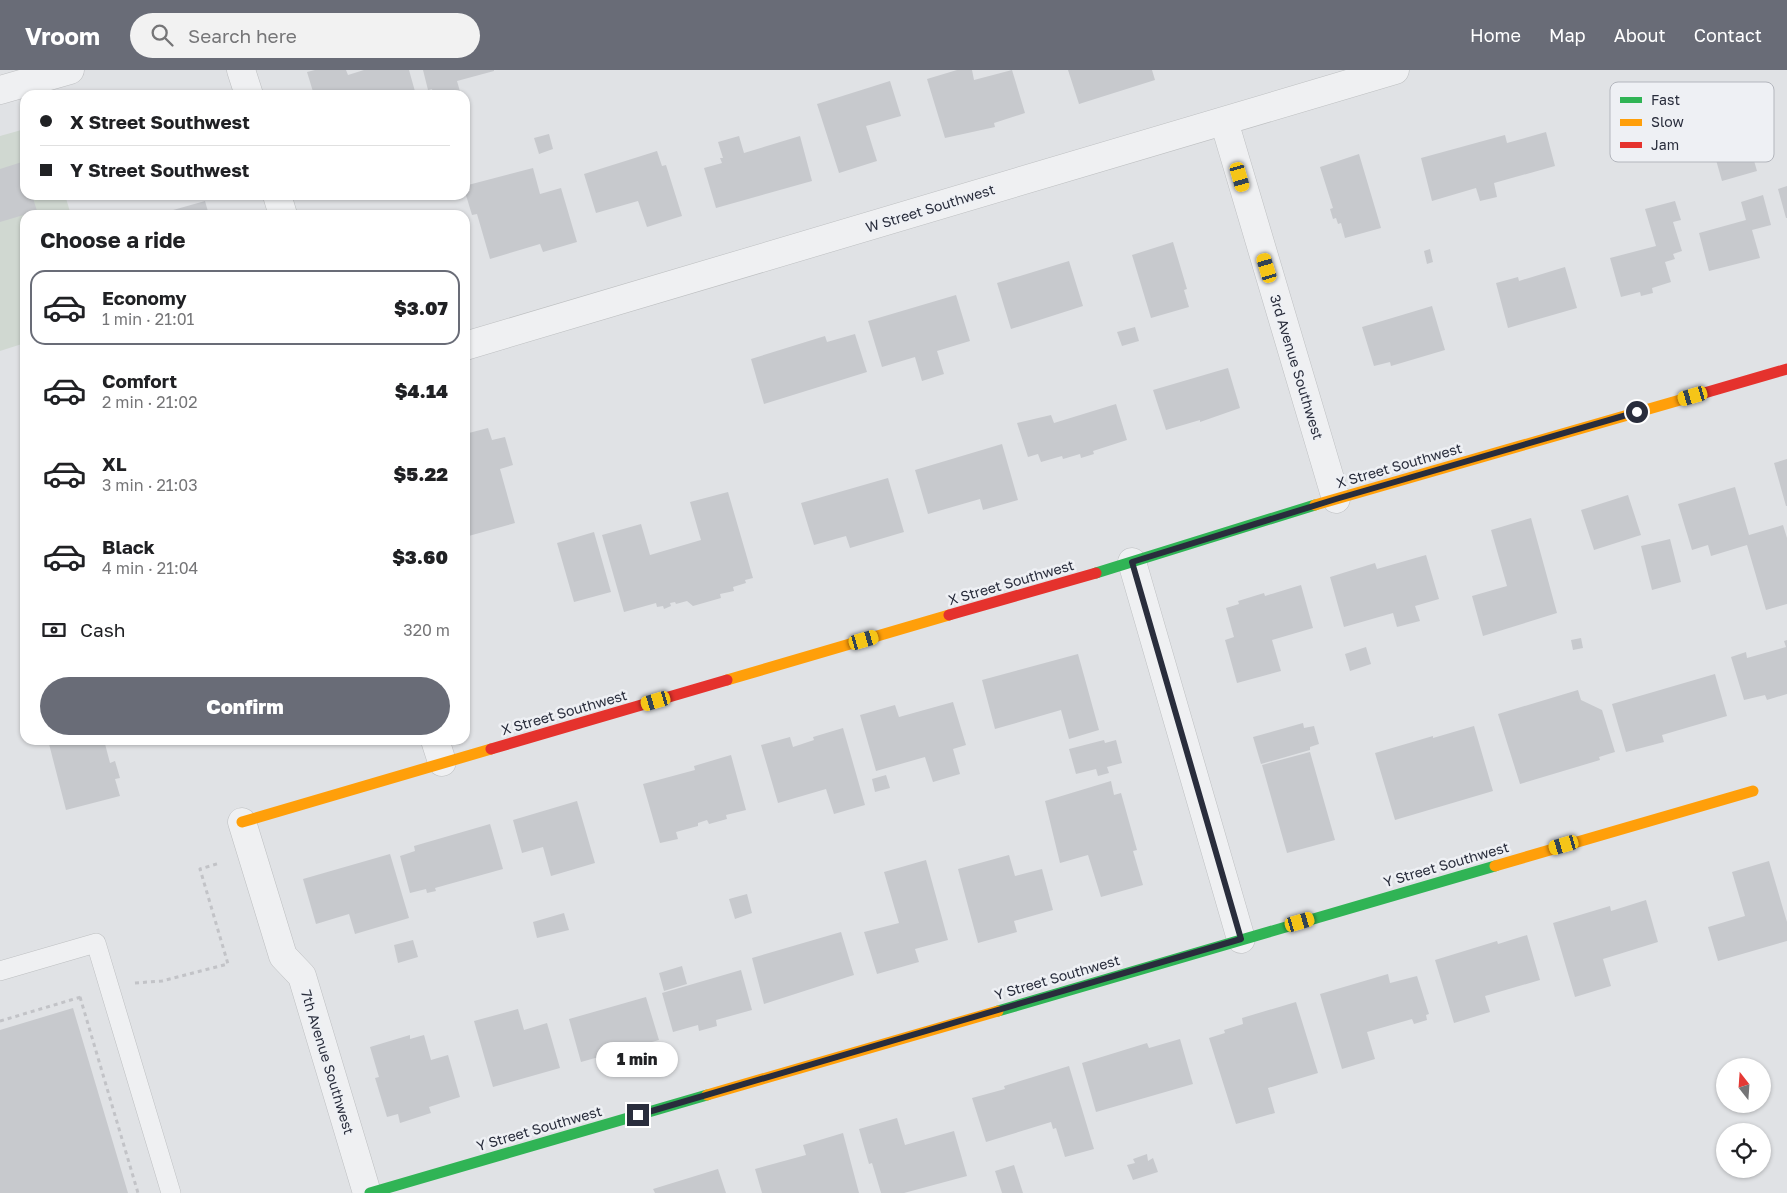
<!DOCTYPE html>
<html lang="en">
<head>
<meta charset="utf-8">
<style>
	:root { --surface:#fff; --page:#f2f2f2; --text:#202124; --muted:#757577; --line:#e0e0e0; --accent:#696c77 }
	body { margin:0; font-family:"Golos Text",sans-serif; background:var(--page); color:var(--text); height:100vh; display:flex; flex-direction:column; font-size:19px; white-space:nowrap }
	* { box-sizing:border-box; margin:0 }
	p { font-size:16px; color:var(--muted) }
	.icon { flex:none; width:28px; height:28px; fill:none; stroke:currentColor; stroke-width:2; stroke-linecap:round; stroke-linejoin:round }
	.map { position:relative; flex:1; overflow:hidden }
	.side { position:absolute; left:20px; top:140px; width:450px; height:535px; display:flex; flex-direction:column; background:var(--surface); border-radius:15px; box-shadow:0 1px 4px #0004 }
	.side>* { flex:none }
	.hud { position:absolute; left:20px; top:20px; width:450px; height:110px; border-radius:15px; box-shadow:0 1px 4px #0004; display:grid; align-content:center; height:110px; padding:0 20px; background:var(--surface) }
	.needle { width:32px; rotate:343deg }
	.tools { position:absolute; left:1716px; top:988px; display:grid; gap:10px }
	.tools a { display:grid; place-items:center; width:55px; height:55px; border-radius:50%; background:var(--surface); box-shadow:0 1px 4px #0004; font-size:25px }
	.end { position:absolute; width:22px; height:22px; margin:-11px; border:6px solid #292d3c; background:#fff; box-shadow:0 0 0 2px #fff }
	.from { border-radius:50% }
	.bubble { position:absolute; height:35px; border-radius:18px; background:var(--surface); box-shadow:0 1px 4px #0004; font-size:16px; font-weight:800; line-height:35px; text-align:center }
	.car { position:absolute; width:15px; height:30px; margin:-15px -8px; border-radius:6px; box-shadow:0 0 4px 1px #0007; background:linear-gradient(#f5c518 24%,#345 0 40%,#f5c518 0 76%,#345 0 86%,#f5c518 0) }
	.hud b { display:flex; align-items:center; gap:18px; height:48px; font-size:19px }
	.hud b+b { border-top:1px solid var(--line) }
	.hud i { width:12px; height:12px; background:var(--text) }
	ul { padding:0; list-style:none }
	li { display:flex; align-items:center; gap:15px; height:75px; margin:0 10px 8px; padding:0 10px; border:2px solid transparent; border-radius:15px }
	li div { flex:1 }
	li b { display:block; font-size:19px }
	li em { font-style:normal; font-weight:800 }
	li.on { border-color:var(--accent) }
	li>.icon { width:45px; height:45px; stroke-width:1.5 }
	h2 { padding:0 20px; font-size:22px; line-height:60px }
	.pay { display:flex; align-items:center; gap:12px; height:55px; padding:0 20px; font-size:19px }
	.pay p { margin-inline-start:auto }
	.primary-button { display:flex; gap:10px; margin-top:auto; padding:10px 20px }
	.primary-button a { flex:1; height:58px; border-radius:30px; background:var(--accent); color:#fff; font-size:20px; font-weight:800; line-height:58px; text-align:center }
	header { display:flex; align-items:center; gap:30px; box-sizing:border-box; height:70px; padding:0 25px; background:var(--accent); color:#fff }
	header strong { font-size:24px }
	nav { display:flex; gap:28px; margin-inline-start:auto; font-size:18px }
	.search { width:350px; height:45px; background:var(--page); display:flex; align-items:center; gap:12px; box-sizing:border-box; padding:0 18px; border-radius:28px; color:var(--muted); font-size:19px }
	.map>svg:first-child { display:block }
	.green { fill:#d0d8d1 }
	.building { fill:#c7c9cd }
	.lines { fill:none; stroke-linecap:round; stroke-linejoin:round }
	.lane-casing { stroke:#bdbfc1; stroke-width:20 }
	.street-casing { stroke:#bdbfc1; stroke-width:29 }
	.path { stroke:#c2c3c7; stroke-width:3; stroke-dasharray:4 4; stroke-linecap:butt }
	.lane { stroke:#eff0f2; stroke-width:19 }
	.street { stroke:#eff0f2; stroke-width:28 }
	.fast { stroke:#30b455; stroke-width:11 }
	.slow { stroke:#ff9f0a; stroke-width:11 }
	.jam { stroke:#e5322d; stroke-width:11 }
	.route { stroke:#292d3c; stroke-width:6 }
	.labels { text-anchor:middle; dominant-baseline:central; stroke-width:5; stroke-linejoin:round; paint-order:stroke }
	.street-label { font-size:14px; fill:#292d3c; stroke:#eef0f4 }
	.key { fill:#eef0f4; stroke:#b3b6bd; stroke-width:1 }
	.key-label { font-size:14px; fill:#292d3c }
</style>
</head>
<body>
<header>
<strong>Vroom</strong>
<div class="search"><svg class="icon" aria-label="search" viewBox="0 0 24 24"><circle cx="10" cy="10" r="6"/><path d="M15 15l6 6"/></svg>Search here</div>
<nav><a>Home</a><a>Map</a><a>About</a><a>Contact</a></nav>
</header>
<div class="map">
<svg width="1787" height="1123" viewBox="0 0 1787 1123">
	<rect width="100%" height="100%" fill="#e0e2e5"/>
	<path class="green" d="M25 59V125H65L71 145H25V273L0 281V66Z"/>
	<path class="building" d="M315 0H346L348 5 364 0H409L416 25H314L307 2Z
		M423 0H494V1L457 11 461 25H433L432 19 428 20Z
		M957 0H972L974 10 1012 0 1025 43 994 53 995 57 945 68 927 9Z
		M1068 0H1152L1155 10 1079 34Z
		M890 11 901 46 866 56 877 91 839 103 817 34Z
		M1546 62 1555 96 1494 113 1497 127 1480 131 1476 118 1432 131 1421 88 1505 65 1507 73Z
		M549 64 553 79 539 84 534 68Z
		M739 66 744 83 800 66 812 111 716 138 704 98 722 93 720 88H723L718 72Z
		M1747 66 1757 101 1722 111 1712 76Z
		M657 81 662 96 666 95 682 146 647 157 638 131 596 143 584 104Z
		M1359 84 1381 158 1345 168 1341 153 1338 154 1336 148 1333 149 1330 139 1333 138 1320 97Z
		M22 92 25 102V125H32L37 141 0 152V99Z
		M533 98 540 124 561 118 577 172 543 182 540 174 490 189 477 144 472 145 465 122 470 121 468 115Z
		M1787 116V148H1786L1778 119Z
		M1763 125 1771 155 1752 160 1760 188 1709 201 1699 163 1746 150 1741 132Z
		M205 131 209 145H159V144Z
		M1675 131 1681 150 1673 152 1682 181 1673 184 1675 189 1665 192 1671 212 1652 218 1653 223 1641 226 1640 222 1621 227 1610 188 1656 176 1645 139Z
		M1173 172 1187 219 1184 220 1189 237 1151 248 1132 185Z
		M1430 179 1433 192 1427 194 1424 181Z
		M1069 191 1083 236 1011 259 997 213Z
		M1565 197 1577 238 1508 258 1496 213 1518 207 1519 211Z
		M956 225 970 271 937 281 944 304 922 311 915 287 882 297 868 251Z
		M1432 236 1445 280 1391 296 1390 292 1374 296 1362 257Z
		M1135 257 1139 271 1122 276 1117 262Z
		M855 264 867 302 764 334 751 289 825 266 827 272Z
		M1228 298 1240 338 1200 352V350L1166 360 1153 320Z
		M1116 334 1127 370 1093 381 1094 384 1081 388 1080 384 1063 389 1062 386 1041 392 1038 384 1028 387 1017 353 1051 345 1054 353Z
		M488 358 492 370 505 367 513 395 500 399 515 453 465 467V364Z
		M1002 374 1018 430 983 440 980 429 928 444 915 400Z
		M1787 389V436H1786L1774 393Z
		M888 408 904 462 850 478 846 466 814 475 801 433Z
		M1735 417 1749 465 1783 455 1787 468V534L1766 540 1747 475 1711 486 1708 475 1692 480 1678 434Z
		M728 422 753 508 745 510 746 513 733 517 734 521 720 524 721 528 693 536 687 531 676 534 675 532 670 533 671 536 664 539 663 536 657 537 656 533 624 542 602 465 641 454 650 485 701 470 690 432Z
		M1628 425 1641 465 1594 480 1581 440Z
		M1531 448 1557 543 1483 566 1472 526 1507 516 1491 460Z
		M594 462 611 522 574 532 557 473Z
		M1670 469 1681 512 1652 520 1641 476Z
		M1426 485 1439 529 1415 536 1420 551 1397 557 1393 543 1344 557 1330 507 1375 493 1377 499Z
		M1301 515 1313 558 1272 570 1281 601 1237 613 1225 570 1234 567 1226 538 1239 534 1238 531 1264 523 1265 526Z
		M1581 568 1583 578 1573 580 1571 570Z
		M1787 570V624L1767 630 1765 625 1744 630 1731 587 1746 582 1747 588 1786 577 1784 571Z
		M1366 577 1371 594 1350 601 1345 584Z
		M1078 584 1099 660 1069 669 1061 640 995 659 982 610Z
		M1715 604 1727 646 1662 665 1664 672 1626 682 1612 634Z
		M1578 620 1581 630 1602 640 1615 682 1599 687 1600 690 1520 714 1498 644Z
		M953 632 966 675 953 679 960 704 933 712 925 687 876 701 860 645 895 635 899 647Z
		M1303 653 1304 658 1314 656 1319 674 1310 677V680L1261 694 1253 667Z
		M1474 656 1493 721 1395 750 1375 683 1433 666V668Z
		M843 658 865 735 834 744 826 719 778 733 761 675 790 667 793 677 814 670 813 667Z
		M48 670H104L110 693 115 691 120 708 115 709 120 726 66 740Z
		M1104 670 1105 673 1116 670 1122 693 1107 697 1109 703 1098 706 1096 699 1076 704 1069 679Z
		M1310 682 1335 770 1287 783 1262 695Z
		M731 685 746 740 726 745 727 749 709 754 707 750 698 753V756L676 762 678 769 660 773 643 714 695 700 694 696Z
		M886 705 890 718 875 722 872 709Z
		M1111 711 1114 725 1121 723 1137 780 1133 781 1143 815 1101 827 1088 785 1060 793 1045 731Z
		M577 731 595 793 551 806 543 777 522 783 513 750Z
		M490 754 503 799 435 818 436 821 427 823 426 819 410 823 400 786 415 781 414 776Z
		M390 784 409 848 355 864 349 844 316 854 303 809Z
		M1009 785 1015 806 1042 799 1053 840 1014 851 1017 862 978 873 958 799Z
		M926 790 948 870 915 879 919 892 877 904 864 862 899 853 884 802Z
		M1769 791 1787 852V871L1718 891 1708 857 1745 846 1732 802Z
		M747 824 752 843 735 849 729 829Z
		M1646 830 1658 872 1603 889 1611 916 1575 927 1553 853 1610 836 1611 841Z
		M564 843 569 860 537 868 533 852Z
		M841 862 854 905 764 934 752 888Z
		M1527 865 1540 910 1485 926 1490 942 1454 953 1435 890 1497 871 1498 874Z
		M413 870 418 887 398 893 394 875Z
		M682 896 687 914 664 921 659 903Z
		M741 900 752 940 716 950 717 956 699 961 698 955 673 962 662 923Z
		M1388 904 1390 913 1417 906 1429 944 1426 945 1427 950 1414 954 1412 949 1367 962 1375 989 1342 999 1320 924Z
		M646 927 659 970 581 992 569 949Z
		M1296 932 1318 1003 1268 1018 1275 1043 1236 1054 1209 968 1225 963 1224 960 1243 954 1242 948Z
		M73 938 128 1123H0V960Z
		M518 939 524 960 547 953 560 998 493 1017 474 951Z
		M410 965V969L424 965 431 990 448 985 460 1027 429 1037 431 1043 400 1053 398 1044 387 1047 375 1008 379 1007 370 977Z
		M1180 969 1193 1014 1096 1042 1082 993 1147 973 1149 978Z
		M1069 996 1094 1079 1065 1087 1056 1058 1053 1059 1051 1052 986 1072 972 1028 1005 1019 1004 1016Z
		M897 1048 905 1075 954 1061 967 1106 904 1123H881L872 1093 869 1094 859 1059Z
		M843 1063 859 1123H762L755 1099 806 1085 803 1075Z
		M1147 1084 1148 1091 1153 1088 1158 1102 1133 1110 1127 1095 1135 1093 1133 1089Z
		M1014 1095 1023 1123H1002L995 1101Z
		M718 1099 726 1123H655L653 1119Z"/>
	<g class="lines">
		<defs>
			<path id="lane" d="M0 901 96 873 171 1123"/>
			<path id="street" d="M241 0 249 25
				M0 20 70 0
				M1224 51 1336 429
				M277 125 283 145
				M465 276 1395 0
				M1132 492 1241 869
				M435 670 442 692
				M242 752 283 886 302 906 367 1123"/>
		</defs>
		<use href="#lane" class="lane-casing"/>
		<use href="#street" class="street-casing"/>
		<path class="path" d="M135 913 162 911 228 894 200 799 220 793
			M80 927 138 1123
			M0 951 81 927"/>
		<use href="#lane" class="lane"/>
		<use href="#street" class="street"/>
		<path class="fast" d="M1096 503 1315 435
			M998 941 1495 796
			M370 1123 707 1025"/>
		<path class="slow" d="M1315 435 1694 326
			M727 610 949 545
			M242 752 491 679
			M1495 796 1753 721
			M707 1025 998 941"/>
		<path class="jam" d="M1694 326 1787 299
			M949 545 1096 503
			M491 679 727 610"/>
	</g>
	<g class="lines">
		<path class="route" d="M638 1045 1241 869 1132 492 1336 429 1637 342"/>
	</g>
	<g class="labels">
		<g class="street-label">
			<text transform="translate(930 138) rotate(-17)">W Street Southwest</text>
			<text transform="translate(1297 297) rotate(73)">3rd Avenue Southwest</text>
			<text transform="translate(1399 395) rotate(-16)">X Street Southwest</text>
			<text transform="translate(1011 512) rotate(-16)">X Street Southwest</text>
			<text transform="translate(564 642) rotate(-16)">X Street Southwest</text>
			<text transform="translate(1446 794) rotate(-16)">Y Street Southwest</text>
			<text transform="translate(1057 907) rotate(-16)">Y Street Southwest</text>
			<text transform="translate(328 992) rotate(73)">7th Avenue Southwest</text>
			<text transform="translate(539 1058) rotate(-16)">Y Street Southwest</text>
		</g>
	</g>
	<rect x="1610" y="12" width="164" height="80" rx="8" class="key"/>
	<rect x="1620" y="27" width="22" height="6" fill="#30b455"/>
	<rect x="1620" y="49" width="22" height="7" fill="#ff9f0a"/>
	<rect x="1620" y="72" width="22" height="6" fill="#e5322d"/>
	<g class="key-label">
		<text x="1651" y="35">Fast</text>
		<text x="1651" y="57">Slow</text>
		<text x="1651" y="80">Jam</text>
	</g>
</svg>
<div class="tools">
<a><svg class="needle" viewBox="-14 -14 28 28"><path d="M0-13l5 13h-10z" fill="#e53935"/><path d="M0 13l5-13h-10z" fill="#757577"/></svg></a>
<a><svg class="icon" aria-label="locate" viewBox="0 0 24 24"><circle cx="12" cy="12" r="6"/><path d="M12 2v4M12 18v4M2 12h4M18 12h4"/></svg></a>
</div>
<i class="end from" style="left:1637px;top:342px"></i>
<i class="end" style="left:638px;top:1045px"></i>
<div class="bubble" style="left:596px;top:972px;width:82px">1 min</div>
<i class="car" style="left:1240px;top:107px;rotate:164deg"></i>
<i class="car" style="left:1267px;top:198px;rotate:343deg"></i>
<i class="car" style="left:1693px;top:326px;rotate:254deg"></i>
<i class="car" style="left:864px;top:570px;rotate:74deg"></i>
<i class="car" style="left:656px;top:631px;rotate:254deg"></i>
<i class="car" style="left:1564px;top:775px;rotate:254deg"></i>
<i class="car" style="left:1300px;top:852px;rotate:74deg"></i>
<div class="hud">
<b><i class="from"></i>X Street Southwest</b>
<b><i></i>Y Street Southwest</b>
</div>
<section class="side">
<h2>Choose a ride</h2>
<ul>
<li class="on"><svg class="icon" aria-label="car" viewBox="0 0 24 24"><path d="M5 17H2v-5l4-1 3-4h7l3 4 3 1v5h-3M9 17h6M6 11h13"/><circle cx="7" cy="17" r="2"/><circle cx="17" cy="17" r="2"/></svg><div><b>Economy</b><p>1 min · 21:01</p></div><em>$3.07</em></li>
<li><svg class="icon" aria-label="car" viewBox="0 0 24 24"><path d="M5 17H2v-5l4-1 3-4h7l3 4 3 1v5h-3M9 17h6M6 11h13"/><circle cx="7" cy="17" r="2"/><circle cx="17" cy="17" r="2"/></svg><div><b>Comfort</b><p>2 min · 21:02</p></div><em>$4.14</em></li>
<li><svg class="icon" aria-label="car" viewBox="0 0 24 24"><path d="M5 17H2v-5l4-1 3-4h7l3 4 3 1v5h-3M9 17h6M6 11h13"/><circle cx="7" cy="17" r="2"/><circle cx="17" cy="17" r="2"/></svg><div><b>XL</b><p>3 min · 21:03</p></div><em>$5.22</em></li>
<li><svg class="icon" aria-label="car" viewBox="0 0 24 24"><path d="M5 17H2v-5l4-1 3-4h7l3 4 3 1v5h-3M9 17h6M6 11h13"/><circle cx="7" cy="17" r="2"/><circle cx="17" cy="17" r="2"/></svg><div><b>Black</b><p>4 min · 21:04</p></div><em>$3.60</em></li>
</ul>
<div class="pay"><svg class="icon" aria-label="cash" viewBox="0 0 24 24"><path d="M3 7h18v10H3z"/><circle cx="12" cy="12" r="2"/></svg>Cash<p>320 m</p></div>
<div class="primary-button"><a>Confirm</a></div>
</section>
</div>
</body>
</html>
